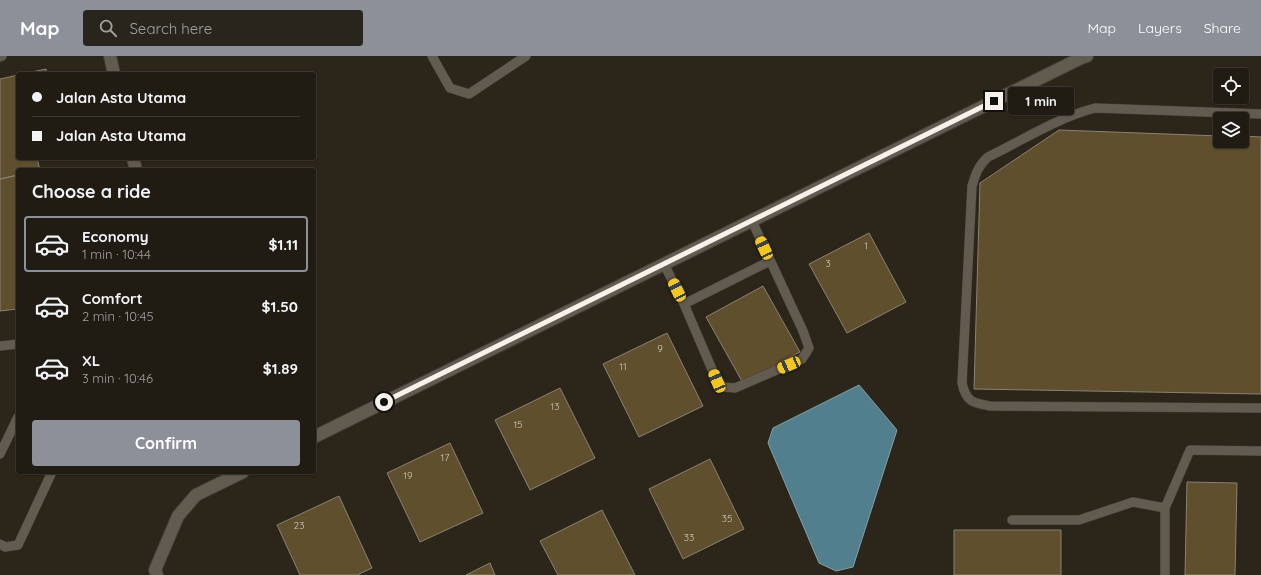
<!DOCTYPE html>
<html lang="en">
<head>
<meta charset="utf-8">
<style>
	:root { --surface:#201c14; --page:#28251d; --text:#f1f3f6; --muted:#a2a1a0; --line:#3d3a34; --accent:#8c9099 }
	body { margin:0; font-family:Quicksand,sans-serif; background:var(--page); color:var(--text); height:100vh; display:flex; flex-direction:column; font-size:15px; white-space:nowrap }
	* { box-sizing:border-box; margin:0 }
	p { font-size:13px; color:var(--muted) }
	.icon { flex:none; width:22px; height:22px; fill:none; stroke:currentColor; stroke-width:2; stroke-linecap:round; stroke-linejoin:round }
	.map { position:relative; flex:1; overflow:hidden }
	.panel { position:absolute; left:16px; top:112px; width:300px; height:306px; display:flex; flex-direction:column; background:var(--surface); border-radius:4px; box-shadow:0 1px 3px #0004,0 0 0 1px var(--line) }
	.panel>* { flex:none }
	.top-card { position:absolute; left:16px; top:16px; width:300px; height:88px; border-radius:4px; box-shadow:0 1px 3px #0004,0 0 0 1px var(--line); display:grid; align-content:center; height:88px; padding:0 16px; background:var(--surface) }
	.controls { position:absolute; left:1213px; top:12px; display:grid; gap:8px }
	.controls a { display:grid; place-items:center; width:36px; height:36px; border-radius:4px; background:var(--surface); box-shadow:0 1px 3px #0004,0 0 0 1px var(--line); font-size:20px }
	.end { position:absolute; width:18px; height:18px; margin:-9px; border:5px solid #f6f2eb; background:#111; box-shadow:0 0 0 2px #111 }
	.from { border-radius:50% }
	.bubble { position:absolute; height:28px; border-radius:4px; background:var(--surface); box-shadow:0 1px 3px #0004,0 0 0 1px var(--line); font-size:13px; font-weight:800; line-height:28px; text-align:center }
	.car { position:absolute; width:12px; height:24px; margin:-12px -6px; border-radius:5px; box-shadow:0 0 3px 1px #0007; background:linear-gradient(#f5c518 24%,#345 0 40%,#f5c518 0 76%,#345 0 86%,#f5c518 0) }
	.top-card b { display:flex; align-items:center; gap:14px; height:38px; font-size:15px }
	.top-card b+b { border-top:1px solid var(--line) }
	.top-card i { width:10px; height:10px; background:var(--text) }
	ul { padding:0; list-style:none }
	li { display:flex; align-items:center; gap:12px; height:56px; margin:0 8px 6px; padding:0 8px; border:2px solid transparent; border-radius:4px }
	li div { flex:1 }
	li b { display:block; font-size:15px }
	li em { font-style:normal; font-weight:800 }
	li.on { border-color:var(--accent) }
	li>.icon { width:36px; height:36px; stroke-width:1.5 }
	h2 { padding:0 16px; font-size:18px; line-height:48px }
	.primary-button { display:flex; gap:8px; margin-top:auto; padding:8px 16px }
	.primary-button a { flex:1; height:46px; border-radius:4px; background:var(--accent); color:#fff; font-size:16px; font-weight:800; line-height:46px; text-align:center }
	header { display:flex; align-items:center; gap:24px; box-sizing:border-box; height:56px; padding:0 20px; background:var(--accent); color:#fff }
	header strong { font-size:19px }
	nav { display:flex; gap:22px; margin-inline-start:auto; font-size:14px }
	.search { width:280px; height:36px; background:var(--page); display:flex; align-items:center; gap:10px; box-sizing:border-box; padding:0 14px; border-radius:4px; color:var(--muted); font-size:15px }
	.map>svg:first-child { display:block }
	.water { fill:#517f8e; stroke:#82a2aa }
	.building { fill:#5f4f2c; stroke:#898375 }
	.lines { fill:none; stroke-linecap:round; stroke-linejoin:round }
	.lane-casing { stroke:#454038; stroke-width:10 }
	.street-casing { stroke:#454038; stroke-width:14 }
	.lane { stroke:#625c50; stroke-width:9 }
	.street { stroke:#625c50; stroke-width:12 }
	.route { stroke:#f6f2eb; stroke-width:5 }
	.labels { text-anchor:middle; dominant-baseline:central; stroke-width:4; stroke-linejoin:round; paint-order:stroke }
	.number-label { font-size:10px; fill:#d0c9bb }
</style>
</head>
<body>
<header>
<strong>Map</strong>
<div class="search"><svg class="icon" aria-label="search" viewBox="0 0 24 24"><circle cx="10" cy="10" r="6"/><path d="M15 15l6 6"/></svg>Search here</div>
<nav><a>Map</a><a>Layers</a><a>Share</a></nav>
</header>
<div class="map">
<svg width="1261" height="519" viewBox="0 0 1261 519">
	<rect width="100%" height="100%" fill="#2b251a"/>
	<path class="water" d="M859 329 897 374 853 511 836 515 819 507 768 387 773 372Z"/>
	<path class="building" d="M46 13 47 18H23Z
		M18 19V102H37L40 114H18V119L0 123V23Z
		M1059 74 1220 80V85H1242V80L1261 81V338L974 333 980 127Z
		M18 119V253L0 255V123Z
		M869 177 906 246 847 277 809 208Z
		M763 230 800 296 743 327 706 261Z
		M667 277 703 350 639 381 603 308Z
		M560 332 595 402 530 434 495 364Z
		M450 387 483 457 420 486 387 417Z
		M710 403 744 473 683 503 649 433Z
		M1187 426 1237 427 1235 519H1185Z
		M339 440 372 512 357 519H300L277 469Z
		M602 454 635 519H558L540 485Z
		M954 474H1061V519H954Z
		M490 507 495 519H466Z"/>
	<g class="lines">
		<defs>
			<path id="lane" d="M432 0 450 32 469 38 526 0
				M0 1 2 0
				M1261 58 1095 52C1057 62 1023 84 988 101 978 110 976 117 972 130L962 327C966 346 973 347 990 350L1261 352
				M664 208 684 248 717 325 724 331 735 332 802 303 809 292 803 275 752 165
				M684 248 770 205
				M0 290 18 288
				M0 398 18 361
				M1012 464H1079L1133 446 1165 452
				M0 488 5 491 18 489 52 416
				M1165 519V452L1190 394 1261 395"/>
			<path id="street" d="M110 0 114 18
				M133 102 136 114
				M314 381 1079 3 1087 0
				M157 519 155 514 178 460 196 439 243 416"/>
		</defs>
		<use href="#lane" class="lane-casing"/>
		<use href="#street" class="street-casing"/>
		<use href="#lane" class="lane"/>
		<use href="#street" class="street"/>
	</g>
	<g class="lines">
		<path class="route" d="M384 346 994 45"/>
	</g>
	<g class="labels">
		<g class="number-label">
			<text x="866" y="189">1</text>
			<text x="828" y="207">3</text>
			<text x="660" y="292">9</text>
			<text x="623" y="310">11</text>
			<text x="555" y="350">13</text>
			<text x="518" y="368">15</text>
			<text x="445" y="401">17</text>
			<text x="408" y="419">19</text>
			<text x="727" y="462">35</text>
			<text x="299" y="469">23</text>
			<text x="689" y="481">33</text>
		</g>
	</g>
</svg>
<div class="controls">
<a><svg class="icon" aria-label="locate" viewBox="0 0 24 24"><circle cx="12" cy="12" r="6"/><path d="M12 2v4M12 18v4M2 12h4M18 12h4"/></svg></a>
<a><svg class="icon" aria-label="layers" viewBox="0 0 24 24"><path d="M12 4l9 5-9 5-9-5zM3 14l9 5 9-5"/></svg></a>
</div>
<i class="end from" style="left:384px;top:346px"></i>
<i class="end" style="left:994px;top:45px"></i>
<div class="bubble" style="left:1008px;top:31px;width:66px">1 min</div>
<i class="car" style="left:764px;top:192px;rotate:335deg"></i>
<i class="car" style="left:677px;top:234px;rotate:334deg"></i>
<i class="car" style="left:789px;top:309px;rotate:247deg"></i>
<i class="car" style="left:717px;top:325px;rotate:337deg"></i>
<div class="top-card">
<b><i class="from"></i>Jalan Asta Utama</b>
<b><i></i>Jalan Asta Utama</b>
</div>
<section class="panel">
<h2>Choose a ride</h2>
<ul>
<li class="on"><svg class="icon" aria-label="car" viewBox="0 0 24 24"><path d="M5 17H2v-5l4-1 3-4h7l3 4 3 1v5h-3M9 17h6M6 11h13"/><circle cx="7" cy="17" r="2"/><circle cx="17" cy="17" r="2"/></svg><div><b>Economy</b><p>1 min · 10:44</p></div><em>$1.11</em></li>
<li><svg class="icon" aria-label="car" viewBox="0 0 24 24"><path d="M5 17H2v-5l4-1 3-4h7l3 4 3 1v5h-3M9 17h6M6 11h13"/><circle cx="7" cy="17" r="2"/><circle cx="17" cy="17" r="2"/></svg><div><b>Comfort</b><p>2 min · 10:45</p></div><em>$1.50</em></li>
<li><svg class="icon" aria-label="car" viewBox="0 0 24 24"><path d="M5 17H2v-5l4-1 3-4h7l3 4 3 1v5h-3M9 17h6M6 11h13"/><circle cx="7" cy="17" r="2"/><circle cx="17" cy="17" r="2"/></svg><div><b>XL</b><p>3 min · 10:46</p></div><em>$1.89</em></li>
</ul>
<div class="primary-button"><a>Confirm</a></div>
</section>
</div>
</body>
</html>
